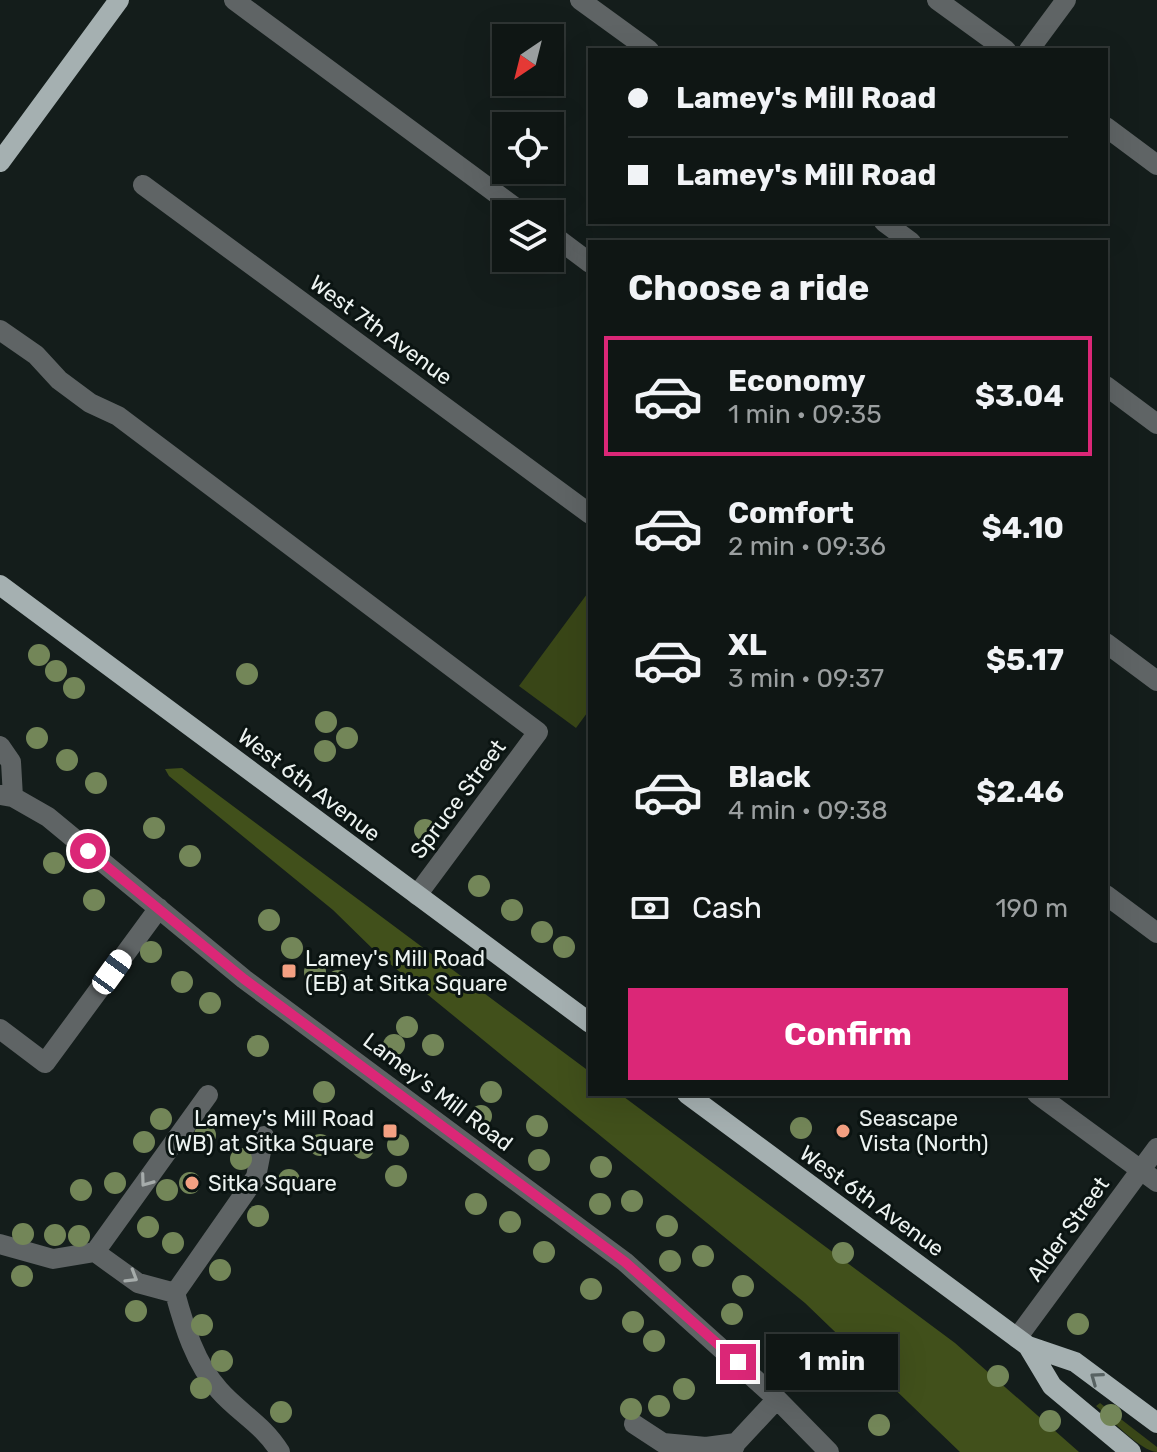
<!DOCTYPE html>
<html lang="en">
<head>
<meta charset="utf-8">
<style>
	:root { --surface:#0f1614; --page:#181f1d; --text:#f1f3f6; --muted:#9b9fa0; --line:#2f3534; --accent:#db2777 }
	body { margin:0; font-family:Rubik,sans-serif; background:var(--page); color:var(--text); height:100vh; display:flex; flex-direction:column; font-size:30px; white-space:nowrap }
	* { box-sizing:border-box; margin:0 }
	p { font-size:26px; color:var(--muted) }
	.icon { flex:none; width:44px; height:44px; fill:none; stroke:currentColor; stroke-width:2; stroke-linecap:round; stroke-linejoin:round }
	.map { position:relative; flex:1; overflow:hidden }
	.side { position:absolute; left:588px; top:240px; width:520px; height:856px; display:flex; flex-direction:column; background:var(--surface); border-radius:0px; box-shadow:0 8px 32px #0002,0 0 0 2px var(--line) }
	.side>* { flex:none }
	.top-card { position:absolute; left:588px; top:48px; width:520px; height:176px; border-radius:0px; box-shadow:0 8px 32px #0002,0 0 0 2px var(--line); display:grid; align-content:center; height:176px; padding:0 40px; background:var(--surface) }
	.needle { width:52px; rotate:215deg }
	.controls { position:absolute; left:492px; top:24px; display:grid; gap:16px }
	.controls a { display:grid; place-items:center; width:72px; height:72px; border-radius:0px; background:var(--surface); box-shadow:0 8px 32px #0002,0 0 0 2px var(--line); font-size:40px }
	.end { position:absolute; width:36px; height:36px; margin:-18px; border:10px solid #db2777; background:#fff; box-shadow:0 0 0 4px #fff }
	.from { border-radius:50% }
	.bubble { position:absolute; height:56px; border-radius:0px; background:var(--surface); box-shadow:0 8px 32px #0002,0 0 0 2px var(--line); font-size:26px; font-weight:700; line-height:56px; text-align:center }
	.car { position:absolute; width:24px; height:48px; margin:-24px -12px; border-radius:10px; box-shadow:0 0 6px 2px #0007; background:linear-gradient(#fff 24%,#345 0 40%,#fff 0 76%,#345 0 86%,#fff 0) }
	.top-card b { display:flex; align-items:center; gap:28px; height:76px; font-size:30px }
	.top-card b+b { border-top:2px solid var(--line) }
	.top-card i { width:20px; height:20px; background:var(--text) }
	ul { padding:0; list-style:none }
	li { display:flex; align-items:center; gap:24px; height:120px; margin:0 16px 12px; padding:0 24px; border:4px solid transparent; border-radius:0px }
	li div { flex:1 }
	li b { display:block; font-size:30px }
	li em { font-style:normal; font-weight:700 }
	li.active { border-color:var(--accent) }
	li>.icon { width:72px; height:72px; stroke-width:1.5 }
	h2 { padding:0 40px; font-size:36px; line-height:96px }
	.pay { display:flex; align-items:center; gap:20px; height:88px; padding:0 40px; font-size:30px }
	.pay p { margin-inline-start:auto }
	.action { display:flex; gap:16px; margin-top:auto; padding:16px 40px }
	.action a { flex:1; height:92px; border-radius:0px; background:var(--accent); color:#fff; font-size:32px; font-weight:700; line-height:92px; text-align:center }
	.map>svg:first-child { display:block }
	.green { fill:#394617 }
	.forest { fill:#41501b }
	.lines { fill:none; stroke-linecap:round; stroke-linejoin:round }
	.minor { stroke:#5f6465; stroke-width:20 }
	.major { stroke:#a5b0b1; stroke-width:20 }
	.tree { fill:#738658 }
	.oneway { stroke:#a6acab }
	.oneway2 { stroke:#586262 }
	.route { stroke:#db2777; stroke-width:10 }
	.poi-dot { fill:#f3a082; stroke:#0b1412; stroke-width:3 }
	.labels { text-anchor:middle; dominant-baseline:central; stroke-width:6; stroke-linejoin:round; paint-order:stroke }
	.street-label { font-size:22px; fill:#edf3f1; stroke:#0b1412 }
	.poi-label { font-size:22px; fill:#edf3f1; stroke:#0b1412; text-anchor:start }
</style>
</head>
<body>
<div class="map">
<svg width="1157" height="1452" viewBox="0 0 1157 1452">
	<rect width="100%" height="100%" fill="#141d1b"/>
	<path class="green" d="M590 590V709L576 728 519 686Z
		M1100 1403 1157 1447V1452C1140 1451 1110 1418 1096 1406Z"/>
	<path class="forest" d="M182 768 590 1072V1094H620L955 1343 1079 1452H960L805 1303 378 954 333 910 169 776 165 769Z"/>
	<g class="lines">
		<path class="minor" d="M234 0 524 214
			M580 0 649 50
			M937 0 1006 50
			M1029 50 1066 0
			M1106 127 1157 165
			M143 185 590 514
			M884 222 911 242
			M550 233 590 263
			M0 330 36 355 59 380 90 403 118 416 538 732 417 895
			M1106 386 1157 424
			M1106 643 1157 681
			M0 746 11 762 13 797
			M0 795 13 797 48 817 244 979 625 1262 777 1399 829 1452
			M1106 895 1157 933
			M0 1029 45 1063 159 908
			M1037 1094 1157 1182
			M0 1244 53 1259 95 1252
			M95 1252 208 1095
			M95 1252 138 1283 175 1293
			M175 1293C184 1326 195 1363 219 1390 239 1413 263 1424 280 1452
			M175 1293 256 1177 264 1136
			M1017 1338 1157 1148
			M634 1424 663 1443 706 1447 736 1443
			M732 1452 736 1443 777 1399"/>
		<path class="major" d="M0 162 119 0
			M0 585 590 1023
			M687 1094 1028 1346 1075 1362 1157 1423
			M1028 1346 1052 1386 1131 1452"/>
	</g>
	<g class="tree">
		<circle cx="39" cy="655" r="11"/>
		<circle cx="56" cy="671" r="11"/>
		<circle cx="247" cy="674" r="11"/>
		<circle cx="74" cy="688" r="11"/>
		<circle cx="326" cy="722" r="11"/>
		<circle cx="37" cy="738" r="11"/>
		<circle cx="347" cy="738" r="11"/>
		<circle cx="325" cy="751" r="11"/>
		<circle cx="67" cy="760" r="11"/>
		<circle cx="96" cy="783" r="11"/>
		<circle cx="154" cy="828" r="11"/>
		<circle cx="425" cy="830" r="11"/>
		<circle cx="190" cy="856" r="11"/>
		<circle cx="54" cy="863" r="11"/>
		<circle cx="479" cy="886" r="11"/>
		<circle cx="94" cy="900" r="11"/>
		<circle cx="512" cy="910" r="11"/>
		<circle cx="269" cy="920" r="11"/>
		<circle cx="542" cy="932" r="11"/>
		<circle cx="564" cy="947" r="11"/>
		<circle cx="292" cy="948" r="11"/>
		<circle cx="151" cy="952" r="11"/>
		<circle cx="315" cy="972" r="11"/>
		<circle cx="338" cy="981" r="11"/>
		<circle cx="182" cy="982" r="11"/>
		<circle cx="210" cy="1003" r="11"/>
		<circle cx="407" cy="1027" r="11"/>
		<circle cx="394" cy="1045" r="11"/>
		<circle cx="433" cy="1045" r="11"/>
		<circle cx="258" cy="1046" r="11"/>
		<circle cx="324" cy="1092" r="11"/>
		<circle cx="491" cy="1092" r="11"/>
		<circle cx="481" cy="1116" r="11"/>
		<circle cx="161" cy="1119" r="11"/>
		<circle cx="537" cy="1126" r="11"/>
		<circle cx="801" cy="1128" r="11"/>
		<circle cx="205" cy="1135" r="11"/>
		<circle cx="144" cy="1142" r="11"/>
		<circle cx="320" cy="1145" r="11"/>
		<circle cx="398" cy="1145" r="11"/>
		<circle cx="363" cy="1148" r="11"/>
		<circle cx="241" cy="1159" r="11"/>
		<circle cx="539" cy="1160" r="11"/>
		<circle cx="601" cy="1167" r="11"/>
		<circle cx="396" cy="1176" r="11"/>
		<circle cx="289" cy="1180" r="11"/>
		<circle cx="115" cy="1183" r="11"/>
		<circle cx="190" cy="1183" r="11"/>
		<circle cx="81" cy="1190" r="11"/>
		<circle cx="167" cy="1190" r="11"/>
		<circle cx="632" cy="1201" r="11"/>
		<circle cx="476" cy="1204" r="11"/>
		<circle cx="600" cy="1204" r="11"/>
		<circle cx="258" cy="1216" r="11"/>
		<circle cx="510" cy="1222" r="11"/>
		<circle cx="667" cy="1226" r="11"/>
		<circle cx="148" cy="1227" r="11"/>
		<circle cx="23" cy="1234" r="11"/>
		<circle cx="55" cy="1235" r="11"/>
		<circle cx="79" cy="1236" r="11"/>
		<circle cx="173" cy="1243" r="11"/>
		<circle cx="544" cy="1252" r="11"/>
		<circle cx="843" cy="1253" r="11"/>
		<circle cx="703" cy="1256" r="11"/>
		<circle cx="670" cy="1261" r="11"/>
		<circle cx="220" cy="1270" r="11"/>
		<circle cx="22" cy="1276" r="11"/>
		<circle cx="743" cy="1286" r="11"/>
		<circle cx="591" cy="1289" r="11"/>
		<circle cx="136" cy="1311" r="11"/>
		<circle cx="732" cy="1314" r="11"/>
		<circle cx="633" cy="1322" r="11"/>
		<circle cx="1078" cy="1324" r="11"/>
		<circle cx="202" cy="1325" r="11"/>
		<circle cx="654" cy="1341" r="11"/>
		<circle cx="222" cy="1361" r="11"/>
		<circle cx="824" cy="1372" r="11"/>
		<circle cx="998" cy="1376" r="11"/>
		<circle cx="201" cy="1388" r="11"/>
		<circle cx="684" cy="1389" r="11"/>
		<circle cx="659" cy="1406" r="11"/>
		<circle cx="631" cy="1409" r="11"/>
		<circle cx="281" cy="1412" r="11"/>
		<circle cx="1111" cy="1415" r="11"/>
		<circle cx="1050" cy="1421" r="11"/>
		<circle cx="879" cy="1425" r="11"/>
	</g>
	<defs><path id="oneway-chevron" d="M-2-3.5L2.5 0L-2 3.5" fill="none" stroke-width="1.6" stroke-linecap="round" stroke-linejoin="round" transform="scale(2)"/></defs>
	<g class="oneway">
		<use href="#oneway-chevron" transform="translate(146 1181) rotate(126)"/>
		<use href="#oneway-chevron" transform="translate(132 1277) rotate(31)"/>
	</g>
	<use class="oneway2" href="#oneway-chevron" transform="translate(1096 1378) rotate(-144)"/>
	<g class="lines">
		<path class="route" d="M88 851 244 979 625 1262 738 1362"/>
	</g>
	<g class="poi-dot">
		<rect x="281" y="963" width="16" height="16" rx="4"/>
		<rect x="382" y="1123" width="16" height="16" rx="4"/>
		<circle cx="843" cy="1131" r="8"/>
		<circle cx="192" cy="1183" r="8"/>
	</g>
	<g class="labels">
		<g class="street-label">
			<text transform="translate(381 330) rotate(36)">West 7th Avenue</text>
			<text transform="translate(309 785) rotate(37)">West 6th Avenue</text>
			<text transform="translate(458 799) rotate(-53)">Spruce Street</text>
			<text transform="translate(438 1092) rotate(37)">Lamey's Mill Road</text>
			<text transform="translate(872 1201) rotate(36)">West 6th Avenue</text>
			<text transform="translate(1068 1229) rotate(-54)">Alder Street</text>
		</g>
		<g class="poi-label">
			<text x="305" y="958">Lamey's Mill Road<tspan x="305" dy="25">(EB) at Sitka Square</tspan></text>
			<text x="374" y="1118" text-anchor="end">Lamey's Mill Road<tspan x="374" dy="25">(WB) at Sitka Square</tspan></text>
			<text x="859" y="1118">Seascape<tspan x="859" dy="25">Vista (North)</tspan></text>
			<text x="208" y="1183">Sitka Square</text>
		</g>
	</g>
</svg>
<div class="controls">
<a><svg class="needle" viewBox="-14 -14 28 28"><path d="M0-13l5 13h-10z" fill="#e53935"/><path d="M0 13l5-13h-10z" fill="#9b9fa0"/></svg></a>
<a><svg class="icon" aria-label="locate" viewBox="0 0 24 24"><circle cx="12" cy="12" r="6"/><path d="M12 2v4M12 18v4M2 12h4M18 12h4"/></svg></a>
<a><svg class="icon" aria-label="layers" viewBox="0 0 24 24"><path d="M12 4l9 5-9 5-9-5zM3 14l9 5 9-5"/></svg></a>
</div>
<i class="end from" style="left:88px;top:851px"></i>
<i class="end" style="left:738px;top:1362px"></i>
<div class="bubble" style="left:766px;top:1334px;width:132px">1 min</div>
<i class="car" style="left:112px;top:972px;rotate:36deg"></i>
<div class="top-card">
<b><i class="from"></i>Lamey's Mill Road</b>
<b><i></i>Lamey's Mill Road</b>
</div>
<section class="side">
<h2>Choose a ride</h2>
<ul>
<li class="active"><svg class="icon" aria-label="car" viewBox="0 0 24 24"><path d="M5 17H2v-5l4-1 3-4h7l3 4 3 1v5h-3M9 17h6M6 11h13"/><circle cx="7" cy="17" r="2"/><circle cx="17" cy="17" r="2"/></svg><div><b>Economy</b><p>1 min · 09:35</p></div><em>$3.04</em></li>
<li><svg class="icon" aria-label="car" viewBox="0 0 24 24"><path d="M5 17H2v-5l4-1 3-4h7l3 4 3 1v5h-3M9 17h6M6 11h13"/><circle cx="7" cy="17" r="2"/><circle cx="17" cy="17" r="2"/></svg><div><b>Comfort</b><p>2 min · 09:36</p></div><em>$4.10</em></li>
<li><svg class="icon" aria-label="car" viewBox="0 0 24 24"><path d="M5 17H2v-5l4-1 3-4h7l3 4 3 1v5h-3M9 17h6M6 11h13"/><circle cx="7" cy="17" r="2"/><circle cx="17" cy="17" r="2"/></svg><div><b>XL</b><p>3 min · 09:37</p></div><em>$5.17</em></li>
<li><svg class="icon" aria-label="car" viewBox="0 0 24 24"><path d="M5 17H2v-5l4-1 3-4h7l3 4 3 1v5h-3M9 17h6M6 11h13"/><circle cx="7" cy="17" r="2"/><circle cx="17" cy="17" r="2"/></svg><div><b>Black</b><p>4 min · 09:38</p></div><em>$2.46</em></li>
</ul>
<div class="pay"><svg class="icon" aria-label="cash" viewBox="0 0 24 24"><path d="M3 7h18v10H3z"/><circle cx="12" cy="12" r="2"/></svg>Cash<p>190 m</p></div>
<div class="action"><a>Confirm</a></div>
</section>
</div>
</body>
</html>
